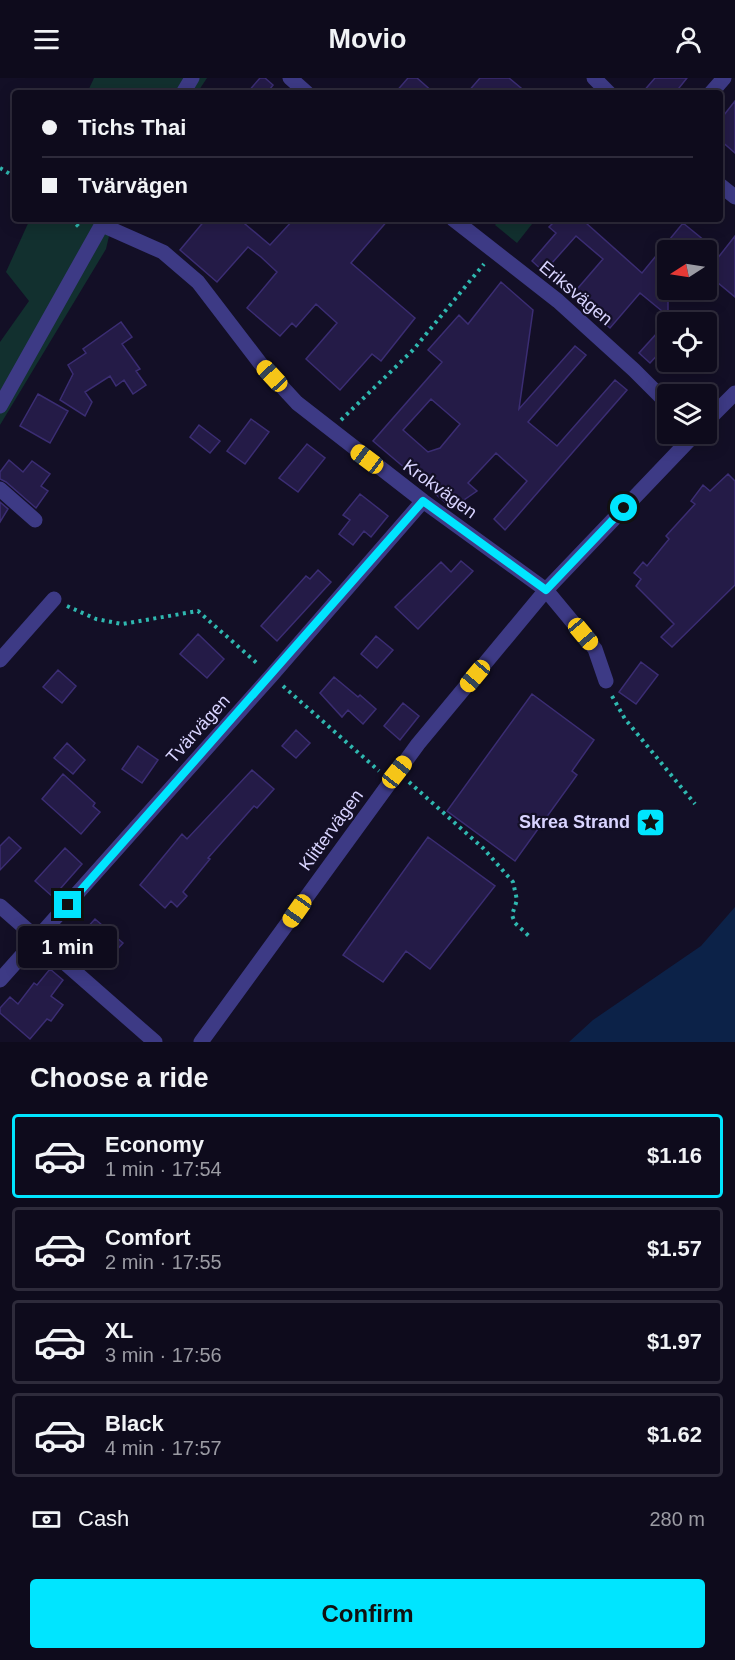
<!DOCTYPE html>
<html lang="en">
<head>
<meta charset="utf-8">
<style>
	:root { --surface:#0e0b1c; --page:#1c1929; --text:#f1f3f6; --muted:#9b9ba3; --line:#2e2b3b; --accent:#00e5ff }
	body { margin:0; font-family:Arial,sans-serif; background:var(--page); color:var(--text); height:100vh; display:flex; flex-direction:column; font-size:22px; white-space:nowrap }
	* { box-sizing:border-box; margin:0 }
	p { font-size:20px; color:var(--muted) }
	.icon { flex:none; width:33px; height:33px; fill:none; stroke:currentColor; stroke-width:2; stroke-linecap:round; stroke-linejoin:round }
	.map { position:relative; height:964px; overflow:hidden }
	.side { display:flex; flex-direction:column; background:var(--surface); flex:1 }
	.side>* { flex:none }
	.top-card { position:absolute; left:12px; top:12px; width:711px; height:132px; border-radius:6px; box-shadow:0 3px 15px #0003,0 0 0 2px var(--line); display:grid; align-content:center; height:132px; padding:0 30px; background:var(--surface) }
	.needle { width:39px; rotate:258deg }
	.tools { position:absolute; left:657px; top:162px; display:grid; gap:12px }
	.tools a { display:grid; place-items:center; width:60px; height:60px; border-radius:6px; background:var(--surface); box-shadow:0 3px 15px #0003,0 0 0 2px var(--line); font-size:30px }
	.end { position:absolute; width:27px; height:27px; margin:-14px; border:8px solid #00e5ff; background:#111; box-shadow:0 0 0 3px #111 }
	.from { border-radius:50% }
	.bubble { position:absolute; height:42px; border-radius:6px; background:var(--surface); box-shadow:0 3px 15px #0003,0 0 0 2px var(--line); font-size:20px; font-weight:700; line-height:42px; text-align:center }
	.car { position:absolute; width:18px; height:36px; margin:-18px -9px; border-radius:8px; box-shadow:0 0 4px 2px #0007; background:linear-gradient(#f5c518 24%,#345 0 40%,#f5c518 0 76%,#345 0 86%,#f5c518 0) }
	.top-card b { display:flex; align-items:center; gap:21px; height:57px; font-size:22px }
	.top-card b+b { border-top:2px solid var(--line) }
	.top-card i { width:15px; height:15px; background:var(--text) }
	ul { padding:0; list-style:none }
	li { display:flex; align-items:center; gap:18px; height:84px; margin:0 12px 9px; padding:0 18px; border:3px solid var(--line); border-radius:6px }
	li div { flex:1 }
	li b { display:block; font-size:22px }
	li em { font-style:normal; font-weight:700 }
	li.on { border-color:var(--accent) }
	li>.icon { width:54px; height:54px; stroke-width:1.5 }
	h2 { padding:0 30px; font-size:27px; line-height:72px }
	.pay { display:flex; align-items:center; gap:15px; height:66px; padding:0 30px; font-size:22px }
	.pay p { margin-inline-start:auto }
	.button { display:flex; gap:12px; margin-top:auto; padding:12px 30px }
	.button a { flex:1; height:69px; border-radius:6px; background:var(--accent); color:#111; font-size:24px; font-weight:700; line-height:69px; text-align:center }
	header { display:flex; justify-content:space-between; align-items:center; height:78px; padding:0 30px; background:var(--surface); font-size:27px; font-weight:700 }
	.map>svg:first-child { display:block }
	.green { fill:#12302f }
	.water { fill:#0c2248 }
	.building { fill:#241b47; stroke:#3b2d73; stroke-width:1.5; fill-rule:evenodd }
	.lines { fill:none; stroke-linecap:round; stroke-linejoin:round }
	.path { stroke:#2fb8b0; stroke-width:4; stroke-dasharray:3 4.5; stroke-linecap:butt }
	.minor { stroke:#3d3a85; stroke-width:15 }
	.route { stroke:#00e5ff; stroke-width:8 }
	.labels { text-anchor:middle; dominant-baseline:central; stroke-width:4.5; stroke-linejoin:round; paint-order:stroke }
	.street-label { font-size:18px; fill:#d9d4ff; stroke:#130f26 }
	.poi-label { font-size:18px; font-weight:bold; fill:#d9d4ff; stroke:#130f26; text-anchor:end }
</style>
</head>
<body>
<header><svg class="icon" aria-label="menu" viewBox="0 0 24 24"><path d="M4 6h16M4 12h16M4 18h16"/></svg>Movio<svg class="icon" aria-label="person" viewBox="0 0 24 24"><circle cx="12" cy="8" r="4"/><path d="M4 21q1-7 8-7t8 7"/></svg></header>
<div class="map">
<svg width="735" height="964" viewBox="0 0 735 964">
	<rect width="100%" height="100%" fill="#130f26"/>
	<path class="green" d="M94 0H207L197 15H87Z
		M30 141H113L106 171 0 347V264L29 223 6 194Z
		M500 141H536L517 165 495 147Z"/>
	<path class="water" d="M735 829V964H569L593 942 701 868Z"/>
	<path class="building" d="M260 0H265L273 7 267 15H247Z
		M408 0H417L434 15H395Z
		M480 0H509L527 15H467Z
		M655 0H687L675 15H642Z
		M735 23V75L720 62V42Z
		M206 141H239L270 167 294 141H389L351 185 415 240 381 283 372 276 340 312 306 281 337 245 316 226 296 249 292 245 280 258 247 230 277 194 261 179 248 169 217 204 180 172Z
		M557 141H590L586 145 642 195 683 145 716 172H668V238L640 215 610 250 572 217 603 181 576 158 544 194 532 183 556 155 549 149Z
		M735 158V219L706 195Z
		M501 204 533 232 519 331 575 268 586 277 528 344 557 368 615 302 627 312 505 452 494 441 527 403 496 375 468 405 477 413 452 430 373 363 442 284 428 272 459 237 468 246ZM431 321 460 346 440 370 428 374 403 352Z
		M668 243V277L662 272 650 285 639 275Z
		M121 244 132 259 122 266 140 291 136 293 146 307 133 316 124 302 116 308 110 298 85 314 92 324 85 338 60 322 73 296 68 287 86 275 83 271Z
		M38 316 68 333 50 365 20 348Z
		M251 341 269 354 245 386 227 373Z
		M199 347 220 363 210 375 190 359Z
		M307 366 325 380 298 414 279 400Z
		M9 382 23 394 32 383 50 396 41 408 48 413 36 430 6 404 0 401V394Z
		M728 396 735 403V507L672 569 661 559 674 546 636 508 641 501 634 495 643 484 647 488 669 461 666 458 695 426 691 423 703 407 710 413Z
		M360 416 388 438 371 459 364 453 353 467 339 456 350 442 343 437Z
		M0 424 8 431 0 444Z
		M461 483 473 493 418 551 395 529 441 484 451 494Z
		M318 492 331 504 277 563 261 548 306 498 310 501Z
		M198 556 224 581 207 600 180 576Z
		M376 558 393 572 377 590 361 576Z
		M641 584 658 597 636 626 619 614Z
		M58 592 76 608 62 625 43 609Z
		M334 599 358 619 360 617 376 631 363 646 348 632 342 639 320 615Z
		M532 616 594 662 572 693 577 697 515 783 447 733Z
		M403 625 419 638 400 662 384 648Z
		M296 652 310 665 296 680 282 668Z
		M67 665 85 682 73 696 54 680Z
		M138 668 158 682 142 705 122 691Z
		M252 692 274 711 257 730 254 728 208 780 210 781 183 814 187 818 177 829 171 823 165 830 140 807 182 756 187 761Z
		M63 696 95 725 93 728 100 734 81 756 42 721Z
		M9 759 21 770 0 792V768Z
		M428 759 495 808 430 891 406 873 383 904 343 877Z
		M65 770 82 786 53 819 35 803Z
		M95 841 123 865 102 888 75 863Z
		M50 891 63 902 51 918 63 927 51 943 47 941 30 961 0 935V930L10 919 18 926 34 905 37 907Z"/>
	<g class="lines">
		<path class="path" d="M0 90 15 99
			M71 141 81 151
			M341 342 413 272 484 186
			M67 528 96 541 122 546 198 533 259 587
			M283 608 379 693
			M612 618 625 641 695 726
			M409 704 483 770 513 804 517 822 512 837 515 845 530 859"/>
		<path class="minor" d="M290 0 307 15
			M594 0 609 15
			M183 15 192 0
			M711 15 724 0
			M720 107 735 119
			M453 141 558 223 634 292 668 326
			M102 147 163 174 198 204 260 285 297 325 423 423 546 512 595 571 606 603
			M0 328 105 141
			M706 344 735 315
			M0 411 35 442
			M0 582 54 521
			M0 828 155 964
			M0 902 271 598 423 423
			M201 964 418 666 546 512 695 356"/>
	</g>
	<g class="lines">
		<path class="route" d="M68 827 423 423 546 512 624 430"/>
	</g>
	<defs>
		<symbol id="sight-square" viewBox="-11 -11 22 22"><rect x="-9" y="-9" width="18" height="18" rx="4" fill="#00e5ff" stroke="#130f26"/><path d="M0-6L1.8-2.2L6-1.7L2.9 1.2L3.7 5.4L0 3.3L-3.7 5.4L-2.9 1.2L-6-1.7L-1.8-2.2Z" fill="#111"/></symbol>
	</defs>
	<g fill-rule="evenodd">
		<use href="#sight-square" x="634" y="728" width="33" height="33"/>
	</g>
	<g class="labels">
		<g class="street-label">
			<text transform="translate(576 215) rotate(40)">Eriksvägen</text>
			<text transform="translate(440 411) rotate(36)">Krokvägen</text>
			<text transform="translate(198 651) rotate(-48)">Tvärvägen</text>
			<text transform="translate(331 752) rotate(-54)">Klittervägen</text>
		</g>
		<g class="poi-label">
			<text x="630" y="744">Skrea Strand</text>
		</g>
	</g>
</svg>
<div class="tools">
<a><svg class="needle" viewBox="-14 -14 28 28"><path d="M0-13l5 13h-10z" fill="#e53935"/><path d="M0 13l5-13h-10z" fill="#9b9ba3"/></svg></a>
<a><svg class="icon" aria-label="locate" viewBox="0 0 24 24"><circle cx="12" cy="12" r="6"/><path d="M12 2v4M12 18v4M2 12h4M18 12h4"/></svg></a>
<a><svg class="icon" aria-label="layers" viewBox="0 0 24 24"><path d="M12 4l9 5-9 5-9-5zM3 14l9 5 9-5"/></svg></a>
</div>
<i class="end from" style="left:624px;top:430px"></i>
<i class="end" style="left:68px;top:827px"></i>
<div class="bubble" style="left:18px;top:848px;width:99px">1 min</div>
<i class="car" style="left:272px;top:298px;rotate:317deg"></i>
<i class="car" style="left:367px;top:381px;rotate:307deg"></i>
<i class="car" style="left:583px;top:556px;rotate:140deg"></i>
<i class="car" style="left:475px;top:598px;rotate:220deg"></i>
<i class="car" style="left:397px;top:694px;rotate:38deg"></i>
<i class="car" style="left:297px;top:833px;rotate:215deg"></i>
<div class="top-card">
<b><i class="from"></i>Tichs Thai</b>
<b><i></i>Tvärvägen</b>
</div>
</div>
<section class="side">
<h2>Choose a ride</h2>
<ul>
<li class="on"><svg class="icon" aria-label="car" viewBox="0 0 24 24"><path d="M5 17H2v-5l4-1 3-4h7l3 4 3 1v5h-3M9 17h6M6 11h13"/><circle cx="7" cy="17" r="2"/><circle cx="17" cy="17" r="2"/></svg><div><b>Economy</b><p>1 min · 17:54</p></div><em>$1.16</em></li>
<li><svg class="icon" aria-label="car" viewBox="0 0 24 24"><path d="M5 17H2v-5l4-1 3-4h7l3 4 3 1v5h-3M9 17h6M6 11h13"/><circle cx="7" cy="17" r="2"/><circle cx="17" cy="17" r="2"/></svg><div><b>Comfort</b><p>2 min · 17:55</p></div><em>$1.57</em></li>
<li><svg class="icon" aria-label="car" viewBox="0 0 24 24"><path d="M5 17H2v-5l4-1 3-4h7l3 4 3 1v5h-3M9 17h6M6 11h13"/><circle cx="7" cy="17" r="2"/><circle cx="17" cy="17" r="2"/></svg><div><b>XL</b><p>3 min · 17:56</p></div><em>$1.97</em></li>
<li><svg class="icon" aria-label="car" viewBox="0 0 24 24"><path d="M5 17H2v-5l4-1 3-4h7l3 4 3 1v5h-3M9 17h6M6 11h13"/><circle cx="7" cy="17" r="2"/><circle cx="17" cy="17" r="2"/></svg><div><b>Black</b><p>4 min · 17:57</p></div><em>$1.62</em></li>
</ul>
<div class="pay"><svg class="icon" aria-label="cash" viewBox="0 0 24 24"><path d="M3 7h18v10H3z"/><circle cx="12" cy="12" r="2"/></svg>Cash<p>280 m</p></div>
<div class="button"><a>Confirm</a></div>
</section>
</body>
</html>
